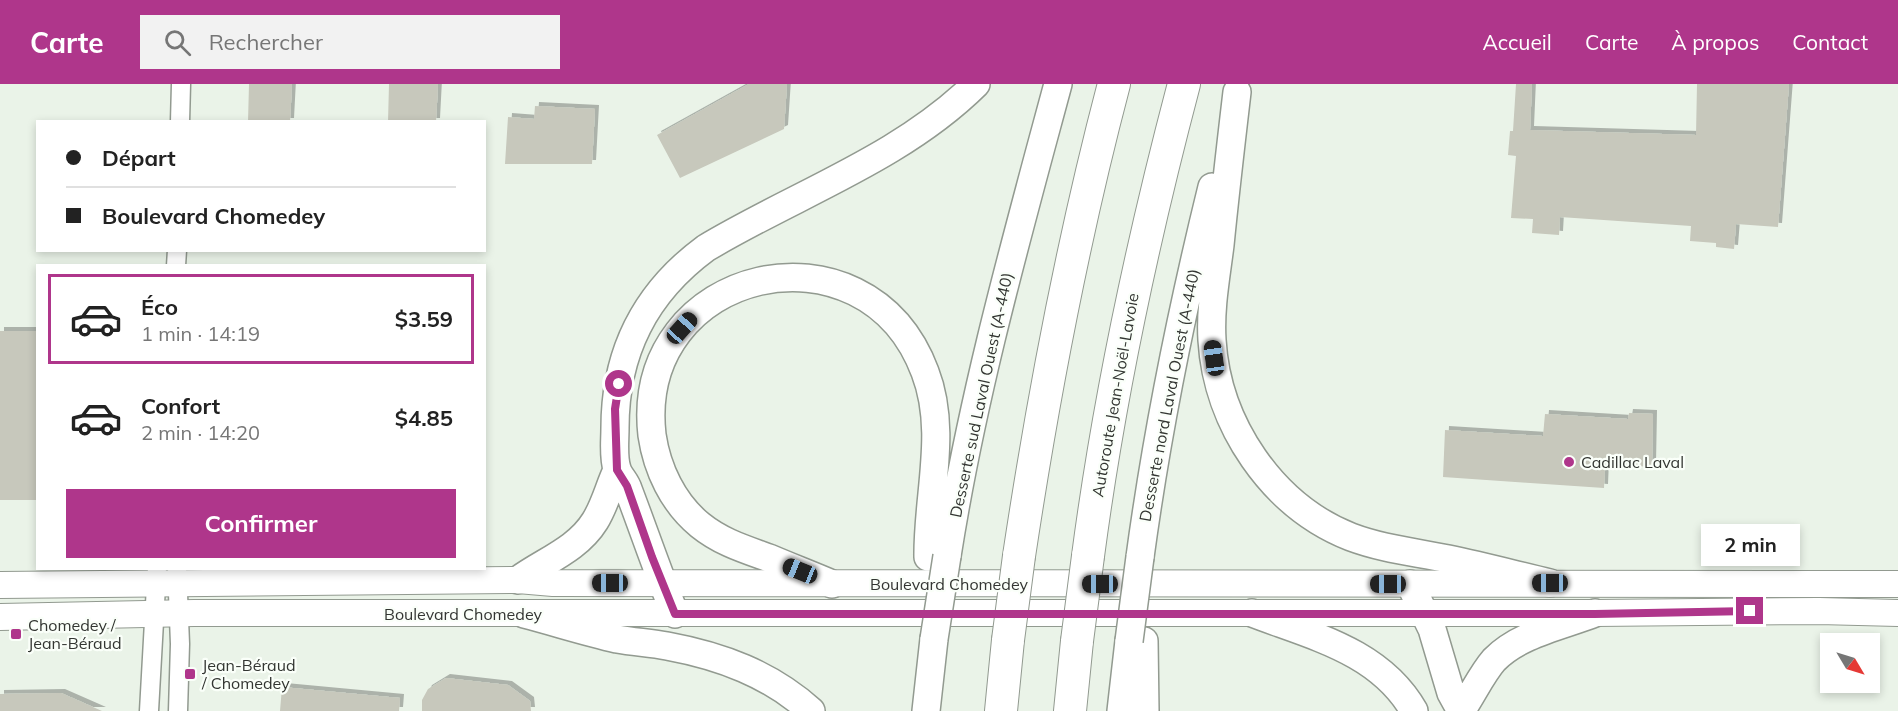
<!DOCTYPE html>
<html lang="fr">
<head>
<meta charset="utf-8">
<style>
	:root { --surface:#fff; --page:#f2f2f2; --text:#222; --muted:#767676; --line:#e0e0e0; --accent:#af368b }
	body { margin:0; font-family:Mulish,sans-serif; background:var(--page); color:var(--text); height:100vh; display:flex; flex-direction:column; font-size:22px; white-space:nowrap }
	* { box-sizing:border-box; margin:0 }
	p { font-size:20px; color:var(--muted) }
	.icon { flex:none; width:33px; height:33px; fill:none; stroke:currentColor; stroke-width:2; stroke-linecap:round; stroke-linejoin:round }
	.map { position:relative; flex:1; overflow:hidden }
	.side { position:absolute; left:36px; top:180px; width:450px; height:306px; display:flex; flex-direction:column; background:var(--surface); border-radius:0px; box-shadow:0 3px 9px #0003 }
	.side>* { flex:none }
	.top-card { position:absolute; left:36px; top:36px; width:450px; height:132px; border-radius:0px; box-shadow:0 3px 9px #0003; display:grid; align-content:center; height:132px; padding:0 30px; background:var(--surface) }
	.needle { width:39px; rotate:128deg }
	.tools { position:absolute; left:1820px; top:549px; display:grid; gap:12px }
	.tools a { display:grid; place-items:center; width:60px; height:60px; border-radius:0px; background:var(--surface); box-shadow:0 3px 9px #0003; font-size:30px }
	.end { position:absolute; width:27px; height:27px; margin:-14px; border:8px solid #af368b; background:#fff; box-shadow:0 0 0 3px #fff }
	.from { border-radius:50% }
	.bubble { position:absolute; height:42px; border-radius:0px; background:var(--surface); box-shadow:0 3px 9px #0003; font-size:20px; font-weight:700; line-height:42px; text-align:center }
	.car { position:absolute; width:18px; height:36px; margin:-18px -9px; border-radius:8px; box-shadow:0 0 4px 2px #0007; background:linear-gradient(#222 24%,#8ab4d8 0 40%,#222 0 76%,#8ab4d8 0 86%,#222 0) }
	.top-card b { display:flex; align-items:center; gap:21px; height:57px; font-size:22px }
	.top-card b+b { border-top:2px solid var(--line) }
	.top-card i { width:15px; height:15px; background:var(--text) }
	ul { padding:10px 0 0; list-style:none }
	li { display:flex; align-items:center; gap:18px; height:90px; margin:0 12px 9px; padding:0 18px; border:3px solid transparent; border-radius:0px }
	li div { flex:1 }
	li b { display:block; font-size:22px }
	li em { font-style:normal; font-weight:700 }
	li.on { border-color:var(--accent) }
	li>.icon { width:54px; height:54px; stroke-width:1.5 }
	.primary-button { display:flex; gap:12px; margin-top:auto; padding:12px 30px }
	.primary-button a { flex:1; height:69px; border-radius:0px; background:var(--accent); color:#fff; font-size:24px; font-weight:700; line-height:69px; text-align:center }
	header { display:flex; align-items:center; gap:36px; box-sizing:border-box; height:84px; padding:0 30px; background:var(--accent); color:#fff }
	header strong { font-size:28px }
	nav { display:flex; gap:33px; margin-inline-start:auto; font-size:21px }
	.search { width:420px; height:54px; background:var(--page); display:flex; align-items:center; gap:15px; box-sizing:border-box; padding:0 21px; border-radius:0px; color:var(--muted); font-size:22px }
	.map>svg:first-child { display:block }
	.building { fill:#c7c8bc; filter:url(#shadow) }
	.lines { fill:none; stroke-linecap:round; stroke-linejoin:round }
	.street-casing { stroke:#929a90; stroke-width:21 }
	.secondary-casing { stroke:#929a90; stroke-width:28 }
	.primary-casing { stroke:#929a90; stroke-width:30 }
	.highway-casing { stroke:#929a90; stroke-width:34 }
	.street { stroke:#fff; stroke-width:18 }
	.secondary { stroke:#fff; stroke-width:26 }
	.primary { stroke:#fff; stroke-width:27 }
	.highway { stroke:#fff; stroke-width:32 }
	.primary-bridge-casing { stroke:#929a90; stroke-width:30; stroke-linecap:butt }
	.highway-bridge-casing { stroke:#929a90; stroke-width:34; stroke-linecap:butt }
	.primary-bridge { stroke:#fff; stroke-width:27 }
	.highway-bridge { stroke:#fff; stroke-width:32 }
	.route { stroke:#af368b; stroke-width:8 }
	.poi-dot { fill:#af368b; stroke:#fafff9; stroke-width:2 }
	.labels { text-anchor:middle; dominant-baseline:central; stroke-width:4.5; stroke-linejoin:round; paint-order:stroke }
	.street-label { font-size:16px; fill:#333632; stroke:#fafff9 }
	.poi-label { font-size:16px; fill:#333632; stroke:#fafff9; text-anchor:start }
</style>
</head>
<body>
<header>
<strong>Carte</strong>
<div class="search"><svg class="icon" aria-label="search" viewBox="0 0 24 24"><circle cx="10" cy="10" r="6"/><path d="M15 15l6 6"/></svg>Rechercher</div>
<nav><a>Accueil</a><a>Carte</a><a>À propos</a><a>Contact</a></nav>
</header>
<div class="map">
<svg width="1898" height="627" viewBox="0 0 1898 627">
	<defs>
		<filter id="shadow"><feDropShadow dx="4" dy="-4" stdDeviation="0" flood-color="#0004"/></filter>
	</defs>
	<rect width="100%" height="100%" fill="#eaf3e8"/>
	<path class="building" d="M249 0H292L290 38H248Z
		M389 0H438L436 38H388Z
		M749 0H787L784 45 680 94 657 51Z
		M1516 0H1532L1530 46 1696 51 1697 0H1789L1778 143 1736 140 1734 165 1716 163V159L1690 157 1691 142 1560 133 1559 151 1532 149 1533 135 1511 134 1516 72 1508 71 1510 47H1513Z
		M535 22 595 25 592 80H505L508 33 534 35Z
		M0 247H38V416H0Z
		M1629 329 1653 330 1652 383 1605 380 1604 404 1443 393 1445 346 1543 352 1545 330 1628 335Z
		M446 594 508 601 530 617 531 627H422V616L428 605Z
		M282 603 400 614 399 627H280Z
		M61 609 102 627H0V610Z"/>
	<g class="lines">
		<defs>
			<path id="street" d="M180 38 181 0
				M176 182 177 166
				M177 484 180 560 178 627
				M149 627 157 484"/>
			<path id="secondary" d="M0 501 518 496 553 499 1898 500
				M0 533 194 529H1595L1819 527 1898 529"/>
			<path id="primary" d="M1237 8C1231 59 1225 110 1220 161 1216 193 1210 224 1212 256 1217 340 1272 422 1351 453 1383 465 1415 468 1448 475 1482 482 1516 491 1550 499
				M947 472C972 312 1016 156 1058 0
				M1140 473C1157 348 1182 225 1212 103
				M518 496C544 477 577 466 595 437 605 421 609 403 617 386
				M832 500C811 491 790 483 769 474 744 465 721 458 700 441 673 419 657 385 652 351 633 183 866 130 925 288 948 347 927 412 928 473
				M1410 500 1432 545 1451 609 1461 627
				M1252 529C1312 552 1380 567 1414 627
				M524 530C555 538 586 548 617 555 634 558 651 559 667 562 721 572 770 590 811 627
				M675 530C658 489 644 447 628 405 626 398 619 392 617 385 613 373 615 357 615 344 615 268 645 209 706 164 796 110 900 75 976 0
				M1144 557 1145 627
				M926 627 934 555
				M1121 627 1129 557
				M1461 627C1473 610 1481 591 1494 576 1519 550 1562 542 1595 529"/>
			<path id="highway" d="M1019 472C1043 313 1073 155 1114 0
				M1088 472C1109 313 1143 155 1184 0
				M1001 627 1008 556
				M1070 627 1077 557"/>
		</defs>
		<use href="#street" class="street-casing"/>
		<use href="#secondary" class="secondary-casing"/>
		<use href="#primary" class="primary-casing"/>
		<use href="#highway" class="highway-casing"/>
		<use href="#street" class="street"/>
		<use href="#secondary" class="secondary"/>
		<use href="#primary" class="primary"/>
		<use href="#highway" class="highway"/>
		<defs>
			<path id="primary-bridge" d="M934 555 947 472
				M1129 557 1140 473"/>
			<path id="highway-bridge" d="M1008 556 1019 472
				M1077 557 1088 472"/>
		</defs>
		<use href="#primary-bridge" class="primary-bridge-casing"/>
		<use href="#highway-bridge" class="highway-bridge-casing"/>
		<use href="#primary-bridge" class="primary-bridge"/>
		<use href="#highway-bridge" class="highway-bridge"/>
	</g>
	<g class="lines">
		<path class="route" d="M619 300 615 325 617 386 627 402 652 473 675 530H1595L1750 527"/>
	</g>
	<g class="poi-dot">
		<circle cx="1569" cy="378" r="6"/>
		<rect x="10" y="544" width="12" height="12" rx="3"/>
		<rect x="184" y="584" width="12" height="12" rx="3"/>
	</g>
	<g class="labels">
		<g class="street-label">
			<text transform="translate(981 311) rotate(-78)">Desserte sud Laval Ouest (A-440)</text>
			<text transform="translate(1115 311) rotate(-80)">Autoroute Jean-Noël-Lavoie</text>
			<text transform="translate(1169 311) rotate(-79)">Desserte nord Laval Ouest (A-440)</text>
			<text x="949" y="500">Boulevard Chomedey</text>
			<text x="463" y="530">Boulevard Chomedey</text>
		</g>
		<g class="poi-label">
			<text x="1581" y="378">Cadillac Laval</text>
			<text x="28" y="541">Chomedey /<tspan x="28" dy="18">Jean-Béraud</tspan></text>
			<text x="202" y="581">Jean-Béraud<tspan x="202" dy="18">/ Chomedey</tspan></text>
		</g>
	</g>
</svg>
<div class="tools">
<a><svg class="needle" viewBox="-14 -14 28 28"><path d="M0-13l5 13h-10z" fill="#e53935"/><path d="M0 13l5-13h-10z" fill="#767676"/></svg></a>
</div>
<i class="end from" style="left:619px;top:300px"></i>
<i class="end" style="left:1750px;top:527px"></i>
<div class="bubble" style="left:1701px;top:440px;width:99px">2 min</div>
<i class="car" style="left:682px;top:244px;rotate:42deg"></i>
<i class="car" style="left:1214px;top:274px;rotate:352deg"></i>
<i class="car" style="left:800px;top:487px;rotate:292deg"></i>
<i class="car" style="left:610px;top:499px;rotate:270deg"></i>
<i class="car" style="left:1550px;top:499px;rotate:270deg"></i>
<i class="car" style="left:1100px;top:500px;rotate:270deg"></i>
<i class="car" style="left:1388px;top:500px;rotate:270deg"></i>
<div class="top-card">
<b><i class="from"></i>Départ</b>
<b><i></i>Boulevard Chomedey</b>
</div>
<section class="side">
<ul>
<li class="on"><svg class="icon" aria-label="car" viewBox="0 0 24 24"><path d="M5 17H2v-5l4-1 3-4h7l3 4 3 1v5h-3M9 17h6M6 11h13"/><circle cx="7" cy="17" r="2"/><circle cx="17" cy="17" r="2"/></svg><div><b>Éco</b><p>1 min · 14:19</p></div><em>$3.59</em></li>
<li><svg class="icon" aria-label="car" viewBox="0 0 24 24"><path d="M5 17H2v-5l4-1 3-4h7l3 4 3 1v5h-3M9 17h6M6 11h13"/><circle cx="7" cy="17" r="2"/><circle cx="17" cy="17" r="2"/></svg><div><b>Confort</b><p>2 min · 14:20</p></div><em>$4.85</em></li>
</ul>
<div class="primary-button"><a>Confirmer</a></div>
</section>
</div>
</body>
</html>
